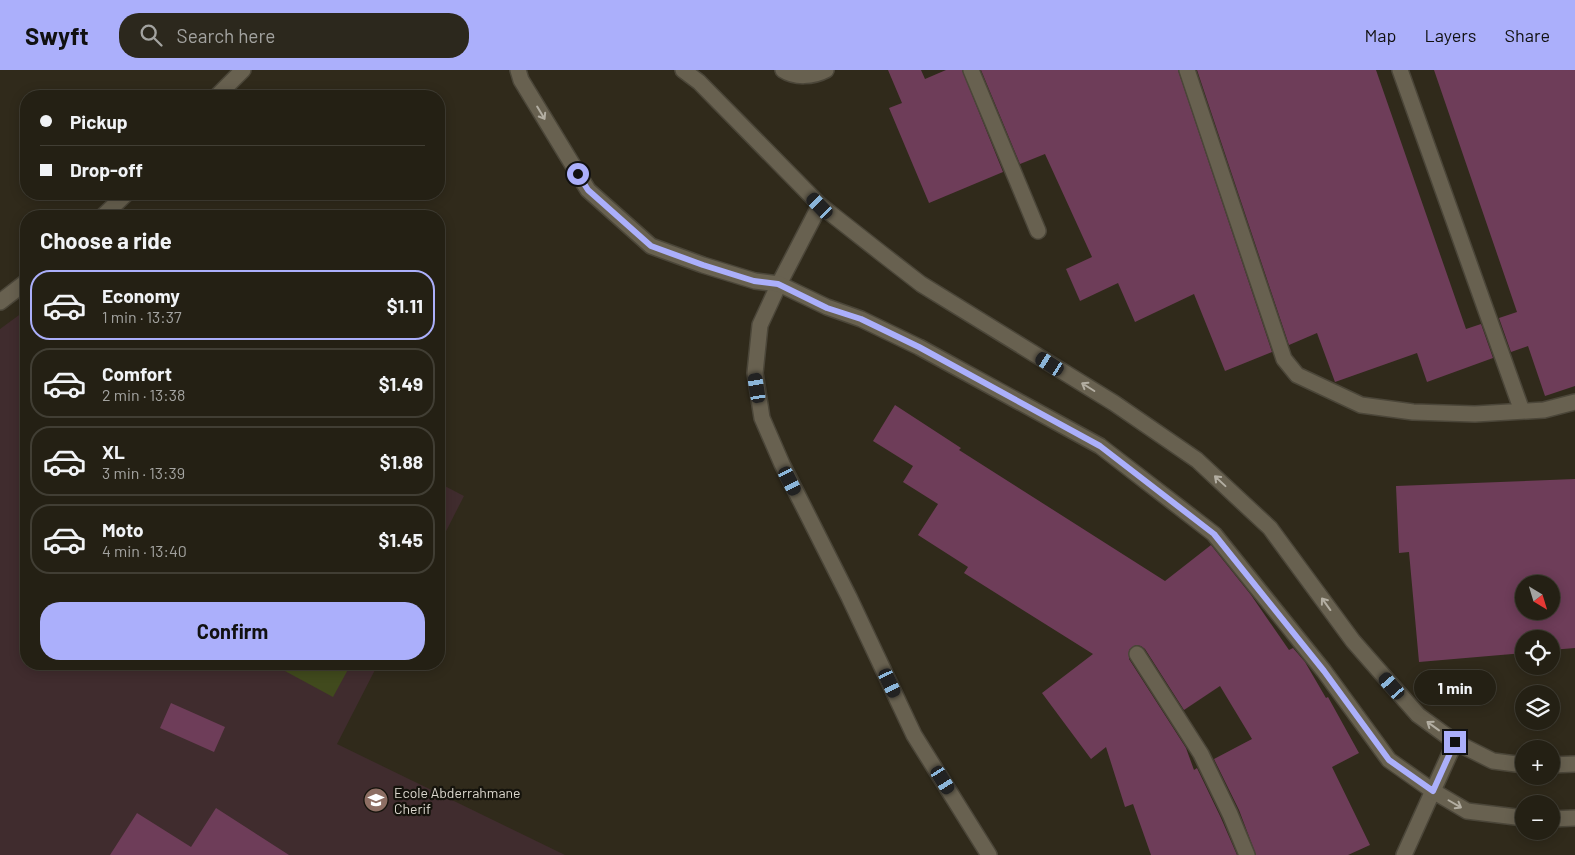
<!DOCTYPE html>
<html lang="en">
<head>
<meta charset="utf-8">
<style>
	:root { --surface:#242014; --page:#2c281d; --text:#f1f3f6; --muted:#a3a3a0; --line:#413e34; --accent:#abaffb }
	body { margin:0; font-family:Barlow,sans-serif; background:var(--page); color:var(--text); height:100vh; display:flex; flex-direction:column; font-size:19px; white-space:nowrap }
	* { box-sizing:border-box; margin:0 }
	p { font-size:16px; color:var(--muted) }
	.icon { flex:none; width:28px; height:28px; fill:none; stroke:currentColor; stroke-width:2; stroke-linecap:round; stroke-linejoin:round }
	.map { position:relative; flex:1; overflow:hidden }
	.sheet { position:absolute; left:20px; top:140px; width:425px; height:460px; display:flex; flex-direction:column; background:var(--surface); border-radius:20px; box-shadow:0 2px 12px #0003,0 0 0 1px var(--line) }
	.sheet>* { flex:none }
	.top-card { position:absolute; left:20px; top:20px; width:425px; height:110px; border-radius:20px; box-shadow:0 2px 12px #0003,0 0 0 1px var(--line); display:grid; align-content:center; height:110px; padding:0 20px; background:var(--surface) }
	.needle { width:32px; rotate:142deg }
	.tools { position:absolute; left:1515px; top:505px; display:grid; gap:10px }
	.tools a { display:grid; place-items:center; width:45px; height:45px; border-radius:50%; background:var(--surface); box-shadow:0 2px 12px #0003,0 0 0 1px var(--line); font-size:25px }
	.end { position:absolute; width:22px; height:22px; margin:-11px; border:6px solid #abaffb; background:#111; box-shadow:0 0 0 2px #111 }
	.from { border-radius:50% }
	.bubble { position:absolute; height:35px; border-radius:18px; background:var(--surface); box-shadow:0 2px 12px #0003,0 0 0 1px var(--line); font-size:16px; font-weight:700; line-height:35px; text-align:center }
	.car { position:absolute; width:15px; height:30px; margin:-15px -8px; border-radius:6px; box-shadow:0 0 4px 1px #0007; background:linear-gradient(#222 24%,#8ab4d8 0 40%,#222 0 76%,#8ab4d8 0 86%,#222 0) }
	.top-card b { display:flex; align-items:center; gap:18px; height:48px; font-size:19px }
	.top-card b+b { border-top:1px solid var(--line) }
	.top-card i { width:12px; height:12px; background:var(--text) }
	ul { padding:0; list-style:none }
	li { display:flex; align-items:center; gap:15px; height:70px; margin:0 10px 8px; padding:0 10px; border:2px solid var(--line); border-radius:20px }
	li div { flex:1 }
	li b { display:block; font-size:19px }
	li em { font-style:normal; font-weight:700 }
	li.active { border-color:var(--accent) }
	li>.icon { width:45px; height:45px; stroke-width:1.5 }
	h2 { padding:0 20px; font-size:22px; line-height:60px }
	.primary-button { display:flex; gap:10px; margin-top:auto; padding:10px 20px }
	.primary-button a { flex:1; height:58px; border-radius:20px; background:var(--accent); color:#111; font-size:20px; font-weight:700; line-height:58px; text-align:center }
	header { display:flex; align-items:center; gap:30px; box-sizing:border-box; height:70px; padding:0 25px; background:var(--accent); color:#111 }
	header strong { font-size:24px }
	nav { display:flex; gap:28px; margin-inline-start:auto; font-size:18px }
	.search { width:350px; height:45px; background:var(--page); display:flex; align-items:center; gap:12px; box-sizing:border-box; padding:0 18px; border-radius:20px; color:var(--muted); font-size:19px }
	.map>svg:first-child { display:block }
	.education { fill:#402c2e }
	.green { fill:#414a1d }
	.building { fill:#6e3d59; fill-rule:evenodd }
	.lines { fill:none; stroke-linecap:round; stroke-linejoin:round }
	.minor-casing { stroke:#4b4639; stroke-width:18 }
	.tertiary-casing { stroke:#4b4639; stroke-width:18 }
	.minor { stroke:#686150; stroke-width:15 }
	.tertiary { stroke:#686150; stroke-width:15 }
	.oneway { stroke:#b3aea2 }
	.route { stroke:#abaffb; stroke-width:6 }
	.labels { text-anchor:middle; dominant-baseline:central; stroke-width:4.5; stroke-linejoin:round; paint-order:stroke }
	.poi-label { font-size:14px; fill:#dbd7ce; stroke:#15130c; text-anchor:start }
</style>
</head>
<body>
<header>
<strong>Swyft</strong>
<div class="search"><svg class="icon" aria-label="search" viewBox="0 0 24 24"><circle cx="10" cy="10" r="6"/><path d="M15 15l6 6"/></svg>Search here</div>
<nav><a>Map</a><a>Layers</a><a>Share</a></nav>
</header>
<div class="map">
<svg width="1575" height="785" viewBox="0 0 1575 785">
	<rect width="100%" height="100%" fill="#302a1b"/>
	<path class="education" d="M26 240V594H378L337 674 565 785H0V259Z
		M439 413 464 426 439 475Z"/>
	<path class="green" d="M272 594H351L333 627Z"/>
	<path class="building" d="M888 0H921L925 9 946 0H962L1003 102 929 133 889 38 902 33Z
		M981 0H1178L1272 282 1225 301 1194 224 1135 252 1118 213 1080 231 1066 199 1092 187 1045 84 1020 94Z
		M1197 0H1376L1466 259 1481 254 1493 288 1427 312 1417 283 1335 312 1317 263 1289 275Z
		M1434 0H1575V316L1545 326 1528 276 1511 282 1499 248 1517 242Z
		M895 335 961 378 959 380 1165 511 1211 475 1251 525 1289 580 1293 578 1305 592 1326 628 1328 627 1359 683 1332 697 1370 775 1348 785H1256L1239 740 1214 689 1252 669 1220 616 1184 640 1145 579 1141 576 1136 575 1129 580V589L1186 678 1194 700 1197 698 1221 748 1237 785H1151L1133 734 1125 737 1106 677 1091 689 1042 623 1093 584 964 503 968 497 918 465 938 434 903 412 913 396 873 371Z
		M1575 409V578L1551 580V569H1524V583L1419 592 1409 482 1399 483 1396 416ZM1524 514H1551V541H1524Z
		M171 633 225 657 214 682 160 658Z
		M216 738 289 785H110L137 743 191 777Z"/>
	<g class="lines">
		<defs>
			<path id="minor" d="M783 0C795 8 813 7 826 0
				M971 0 1038 161
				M1187 0 1284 289 1297 305 1361 335 1413 342 1475 344 1544 340 1575 332
				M1400 0 1522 341
				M820 135 779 214 760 255 755 303 762 348 782 394 849 527 914 665 989 785
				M1137 584 1201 684 1230 744 1247 785
				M1404 785 1455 672"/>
			<path id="tertiary" d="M518 0 521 10 588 120 651 176 703 195 755 211 779 214 827 237 861 249 919 277 1100 376 1214 464 1324 601 1389 690 1433 721 1467 741 1524 748
				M683 0 699 12 820 135 881 183 921 214 1114 333 1197 390 1270 458 1353 571 1418 645 1455 672 1493 691 1524 695
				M217 26 243 0
				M103 146 126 124
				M0 232 26 212
				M1551 695 1575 694
				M1551 749 1575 748"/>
		</defs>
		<use href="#minor" class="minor-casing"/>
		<use href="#tertiary" class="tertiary-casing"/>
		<use href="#minor" class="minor"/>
		<use href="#tertiary" class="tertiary"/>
	</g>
	<defs><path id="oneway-shaft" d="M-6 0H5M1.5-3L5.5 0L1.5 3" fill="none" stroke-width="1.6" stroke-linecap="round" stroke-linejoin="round" transform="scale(1.25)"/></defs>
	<g class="oneway">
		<use href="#oneway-shaft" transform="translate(541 43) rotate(59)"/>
		<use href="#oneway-shaft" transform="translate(1088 317) rotate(-148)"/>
		<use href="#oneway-shaft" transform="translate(1220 411) rotate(-137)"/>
		<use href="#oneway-shaft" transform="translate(1326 534) rotate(-126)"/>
		<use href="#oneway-shaft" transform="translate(1433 656) rotate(-144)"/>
		<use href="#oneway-shaft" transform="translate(1455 734) rotate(30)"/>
	</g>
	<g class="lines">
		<path class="route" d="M578 104 588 120 651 176 703 195 754 211 778 214 827 238 861 249 919 277 1100 376 1214 464 1324 601 1389 690 1433 721 1455 672"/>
	</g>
	<defs>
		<symbol id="school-disc" viewBox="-11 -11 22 22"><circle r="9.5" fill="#8d6e63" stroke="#15130c"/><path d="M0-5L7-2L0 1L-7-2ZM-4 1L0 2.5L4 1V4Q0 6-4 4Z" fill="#fff"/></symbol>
	</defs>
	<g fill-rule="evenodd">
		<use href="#school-disc" x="362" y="716" width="28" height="28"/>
	</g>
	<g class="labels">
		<g class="poi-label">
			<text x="394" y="722">Ecole Abderrahmane<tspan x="394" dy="16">Cherif</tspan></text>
		</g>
	</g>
</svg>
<div class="tools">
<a><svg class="needle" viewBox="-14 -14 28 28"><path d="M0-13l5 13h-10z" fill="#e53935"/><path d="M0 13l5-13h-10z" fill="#a3a3a0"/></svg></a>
<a><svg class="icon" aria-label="locate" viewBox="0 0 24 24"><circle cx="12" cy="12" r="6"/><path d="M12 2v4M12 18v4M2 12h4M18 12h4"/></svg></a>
<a><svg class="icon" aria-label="layers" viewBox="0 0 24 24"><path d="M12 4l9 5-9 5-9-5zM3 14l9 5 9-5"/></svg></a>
<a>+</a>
<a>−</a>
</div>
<i class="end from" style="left:578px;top:104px"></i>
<i class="end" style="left:1455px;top:672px"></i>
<div class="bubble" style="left:1414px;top:600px;width:82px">1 min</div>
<i class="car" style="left:820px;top:136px;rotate:316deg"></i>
<i class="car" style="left:1050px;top:294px;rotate:302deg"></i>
<i class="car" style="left:757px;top:318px;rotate:351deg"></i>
<i class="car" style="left:790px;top:411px;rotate:153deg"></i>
<i class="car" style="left:890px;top:613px;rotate:155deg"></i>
<i class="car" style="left:1392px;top:616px;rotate:319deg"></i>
<i class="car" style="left:943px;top:710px;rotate:148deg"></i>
<div class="top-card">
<b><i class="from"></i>Pickup</b>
<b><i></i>Drop-off</b>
</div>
<section class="sheet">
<h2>Choose a ride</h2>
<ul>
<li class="active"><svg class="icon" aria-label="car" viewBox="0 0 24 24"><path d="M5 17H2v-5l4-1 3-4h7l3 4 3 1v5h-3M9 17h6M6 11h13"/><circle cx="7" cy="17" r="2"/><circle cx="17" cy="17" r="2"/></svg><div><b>Economy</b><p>1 min · 13:37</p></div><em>$1.11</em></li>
<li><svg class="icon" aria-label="car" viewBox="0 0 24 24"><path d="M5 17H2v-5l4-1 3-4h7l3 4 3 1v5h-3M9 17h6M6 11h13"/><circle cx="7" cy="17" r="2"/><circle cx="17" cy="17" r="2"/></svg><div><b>Comfort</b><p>2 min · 13:38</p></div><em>$1.49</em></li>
<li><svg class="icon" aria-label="car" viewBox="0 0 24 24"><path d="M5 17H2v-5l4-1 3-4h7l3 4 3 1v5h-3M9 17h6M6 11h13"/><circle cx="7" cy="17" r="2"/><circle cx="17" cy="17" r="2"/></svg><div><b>XL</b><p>3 min · 13:39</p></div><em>$1.88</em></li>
<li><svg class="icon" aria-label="car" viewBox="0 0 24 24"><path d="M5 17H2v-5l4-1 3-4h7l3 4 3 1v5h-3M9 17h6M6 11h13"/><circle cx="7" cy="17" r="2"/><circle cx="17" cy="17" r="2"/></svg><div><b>Moto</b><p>4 min · 13:40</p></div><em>$1.45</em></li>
</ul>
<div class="primary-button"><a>Confirm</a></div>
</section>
</div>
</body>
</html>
